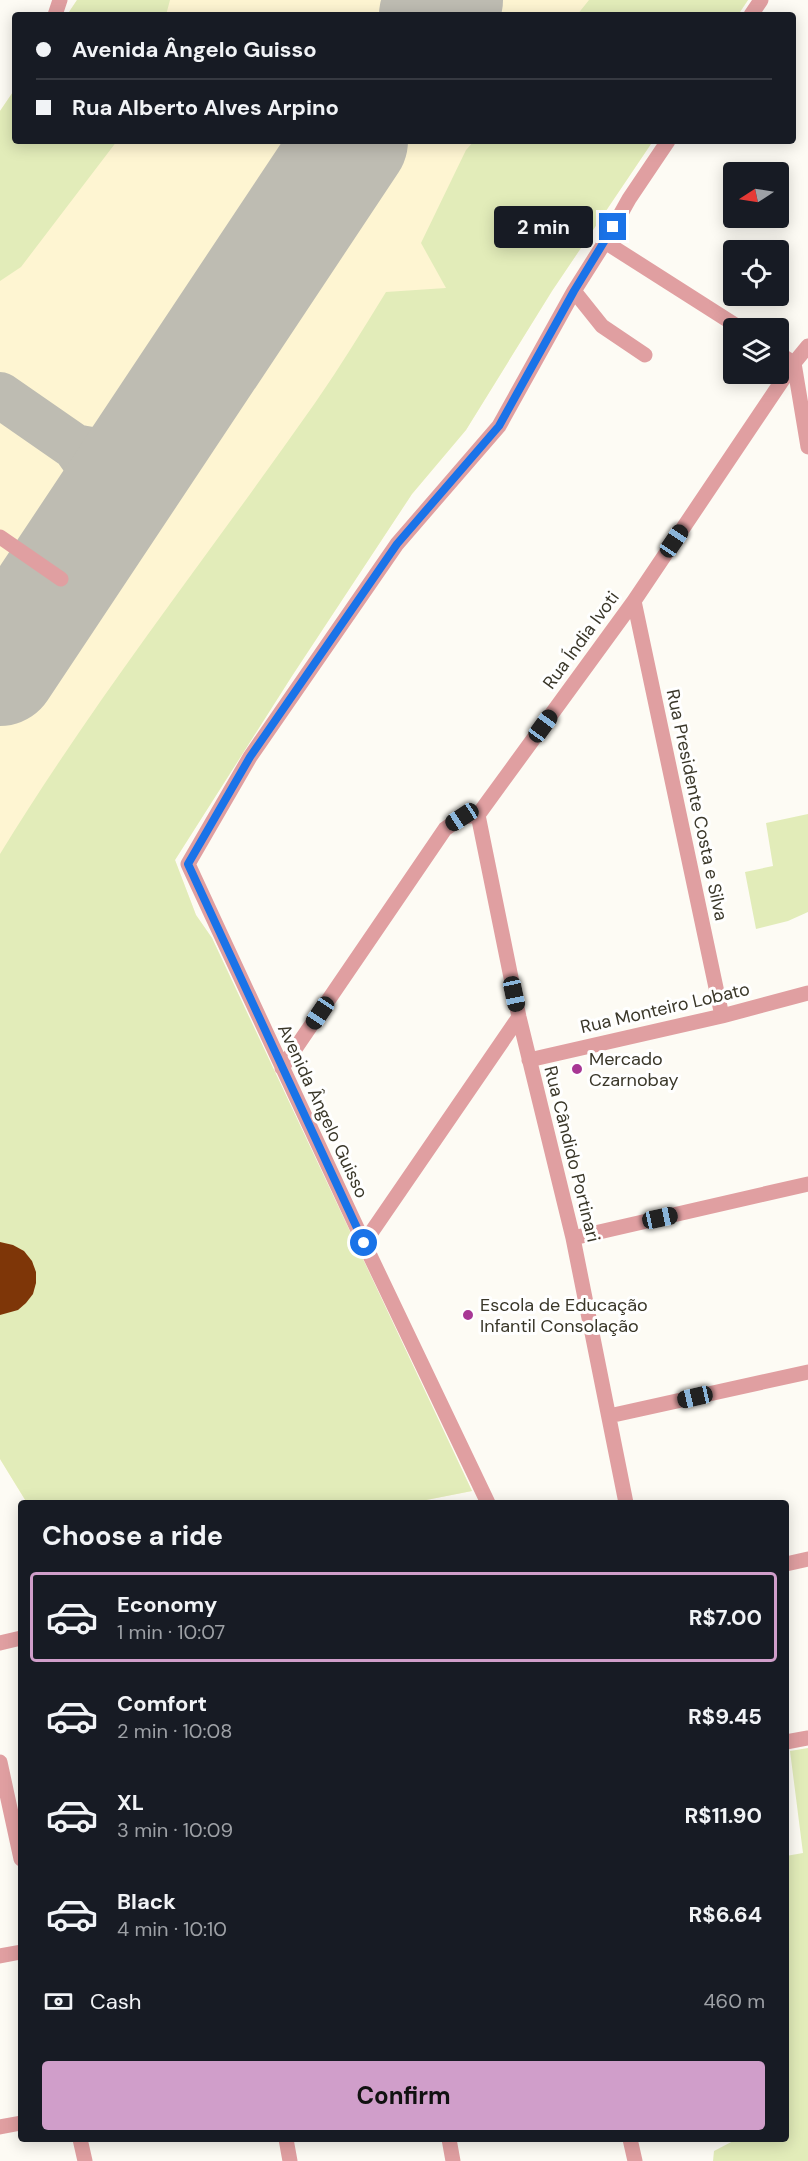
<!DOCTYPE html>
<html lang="en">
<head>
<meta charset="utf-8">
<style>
	:root { --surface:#171b24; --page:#20242c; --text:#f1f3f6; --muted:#9ea1a6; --line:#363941; --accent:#d09eca }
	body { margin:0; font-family:"DM Sans",sans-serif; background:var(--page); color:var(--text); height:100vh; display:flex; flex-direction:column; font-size:22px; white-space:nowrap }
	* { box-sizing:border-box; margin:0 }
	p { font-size:20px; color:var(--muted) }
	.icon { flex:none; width:33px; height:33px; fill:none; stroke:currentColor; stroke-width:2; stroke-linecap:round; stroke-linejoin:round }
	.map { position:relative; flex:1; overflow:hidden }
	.panel { position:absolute; left:18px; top:1500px; width:771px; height:642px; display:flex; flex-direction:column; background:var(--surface); border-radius:6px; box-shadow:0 3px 15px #0003 }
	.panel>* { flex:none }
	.top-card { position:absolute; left:12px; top:12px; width:784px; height:132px; border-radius:6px; box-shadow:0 3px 15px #0003; display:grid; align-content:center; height:132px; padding:0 24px; background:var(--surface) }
	.needle { width:39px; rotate:258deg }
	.buttons { position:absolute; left:723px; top:162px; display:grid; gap:12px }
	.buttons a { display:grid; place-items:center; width:66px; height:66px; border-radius:6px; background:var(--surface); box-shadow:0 3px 15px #0003; font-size:30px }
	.end { position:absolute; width:27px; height:27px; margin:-14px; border:8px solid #1a73e8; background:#fff; box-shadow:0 0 0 3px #fff }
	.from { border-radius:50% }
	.bubble { position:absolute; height:42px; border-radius:6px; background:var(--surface); box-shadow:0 3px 15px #0003; font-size:20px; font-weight:700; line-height:42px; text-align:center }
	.car { position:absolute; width:18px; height:36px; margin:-18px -9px; border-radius:8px; box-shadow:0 0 4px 2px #0007; background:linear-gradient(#222 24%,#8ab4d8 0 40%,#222 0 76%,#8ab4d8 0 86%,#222 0) }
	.top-card b { display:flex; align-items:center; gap:21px; height:57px; font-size:22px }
	.top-card b+b { border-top:2px solid var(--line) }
	.top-card i { width:15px; height:15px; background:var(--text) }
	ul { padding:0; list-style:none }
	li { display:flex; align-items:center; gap:18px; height:90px; margin:0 12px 9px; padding:0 12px; border:3px solid transparent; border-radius:6px }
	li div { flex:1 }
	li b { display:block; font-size:22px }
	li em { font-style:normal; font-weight:700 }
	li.current { border-color:var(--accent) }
	li>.icon { width:54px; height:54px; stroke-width:1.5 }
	h2 { padding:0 24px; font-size:27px; line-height:72px }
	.pay { display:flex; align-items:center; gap:15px; height:66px; padding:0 24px; font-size:22px }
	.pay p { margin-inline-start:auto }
	.action { display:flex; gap:12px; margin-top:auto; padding:12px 24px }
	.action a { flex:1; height:69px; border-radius:6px; background:var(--accent); color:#111; font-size:24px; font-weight:700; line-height:69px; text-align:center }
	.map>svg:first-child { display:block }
	.built { fill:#fef5d2 }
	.green { fill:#e2ecb9 }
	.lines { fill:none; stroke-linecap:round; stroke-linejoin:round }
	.taxiway { stroke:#bebcb2; stroke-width:46 }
	.runway { stroke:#bebcb2; stroke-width:114 }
	.building { fill:#7e3608 }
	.minor { stroke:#e09fa1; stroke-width:15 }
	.route { stroke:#1a73e8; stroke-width:8 }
	.poi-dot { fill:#a83794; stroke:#fff; stroke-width:2 }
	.labels { text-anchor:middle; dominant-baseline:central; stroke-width:6; stroke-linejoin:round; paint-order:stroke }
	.street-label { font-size:18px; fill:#3a3729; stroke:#fff }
	.poi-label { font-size:18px; fill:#3a3729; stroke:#fff; text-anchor:start }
</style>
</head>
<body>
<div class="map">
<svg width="808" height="2161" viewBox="0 0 808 2161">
	<rect width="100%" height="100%" fill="#fdfbf4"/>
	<path class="built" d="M77 0H748L738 15H67Z
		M15 89V141H653L552 291 466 430 412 494 292 676 175 860 196 915 212 938 472 1491 411 1503H27L0 1459V111Z"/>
	<path class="green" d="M77 0H170L166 15H67Z
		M589 0H748L738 15H577Z
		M15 89V141H117L21 267 0 281V111Z
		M474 141H653L552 291 466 430 412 494 292 676 175 860 196 915 212 938 472 1491 411 1503H27L0 1459V854C96 697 210 553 315 403 340 367 363 329 386 292L446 288 421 243 466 150Z
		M808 814V912L788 921 756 929 745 872 773 866 766 823Z
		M808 1748V2161H713L714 2151 737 2139H786V1856L803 1853 790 1751Z"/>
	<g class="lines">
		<path class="taxiway" d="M0 395 75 447 87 464 95 488 97 502 91 535
			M75 447C113 456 133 448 162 424"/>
		<path class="runway" d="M436 15 446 0
			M0 669 351 141"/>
	</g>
	<path class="building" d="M0 1242 13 1245 24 1251 32 1261 36 1272V1283L33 1294 26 1303 18 1310 0 1315Z"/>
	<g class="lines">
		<path class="minor" d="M55 15 60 0
			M751 15 761 0
			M605 242 740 328
			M574 291 602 326 645 355
			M778 353 794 363
			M794 363 808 447
			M0 537 61 579
			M634 601 722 1016
			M478 815 519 1017 573 1238 626 1503
			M529 1060 722 1016 808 993
			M282 1068 445 829 462 817 478 815 634 601 794 363 808 346
			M573 1238 808 1184
			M364 1243 519 1017
			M609 1416 808 1372
			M488 1503 364 1243 188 864 250 757 397 544 499 426 574 291 605 242 629 199 668 141
			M786 1564 808 1559
			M0 1643 21 1638
			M786 1742 808 1738
			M0 1762 21 1859
			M0 1956 21 1952
			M0 2127 21 2123
			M80 2139 85 2161
			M286 2139 290 2161
			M449 2139 453 2161
			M630 2139 635 2161"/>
	</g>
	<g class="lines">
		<path class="route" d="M364 1243 188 864 250 757 397 544 499 426 574 291 613 227"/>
	</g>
	<g class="poi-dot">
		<circle cx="577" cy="1069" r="6"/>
		<circle cx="468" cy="1315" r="6"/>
	</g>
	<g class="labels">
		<g class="street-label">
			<text transform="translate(581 640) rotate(-54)">Rua Índia Ivoti</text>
			<text transform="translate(697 805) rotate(78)">Rua Presidente Costa e Silva</text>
			<text transform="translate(665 1008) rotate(-13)">Rua Monteiro Lobato</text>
			<text transform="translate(323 1111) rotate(65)">Avenida Ângelo Guisso</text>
			<text transform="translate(572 1154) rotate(76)">Rua Cândido Portinari</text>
		</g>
		<g class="poi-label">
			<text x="589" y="1059">Mercado<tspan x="589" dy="21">Czarnobay</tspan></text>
			<text x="480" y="1305">Escola de Educação<tspan x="480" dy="21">Infantil Consolação</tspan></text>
		</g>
	</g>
</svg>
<div class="buttons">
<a><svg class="needle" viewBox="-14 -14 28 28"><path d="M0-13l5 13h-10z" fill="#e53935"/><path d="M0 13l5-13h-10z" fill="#9ea1a6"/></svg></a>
<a><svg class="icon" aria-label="locate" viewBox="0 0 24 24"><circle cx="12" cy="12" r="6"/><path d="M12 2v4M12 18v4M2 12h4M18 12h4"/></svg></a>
<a><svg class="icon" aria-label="layers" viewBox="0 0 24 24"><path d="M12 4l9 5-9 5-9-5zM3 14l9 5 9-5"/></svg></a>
</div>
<i class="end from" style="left:364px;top:1243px"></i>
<i class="end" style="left:613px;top:227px"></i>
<div class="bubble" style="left:494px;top:206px;width:99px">2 min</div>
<i class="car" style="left:674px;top:541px;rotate:34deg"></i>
<i class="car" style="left:543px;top:726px;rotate:36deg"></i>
<i class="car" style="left:462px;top:817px;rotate:237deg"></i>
<i class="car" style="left:514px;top:994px;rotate:168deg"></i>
<i class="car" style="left:320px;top:1013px;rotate:214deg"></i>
<i class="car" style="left:660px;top:1218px;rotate:78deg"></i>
<i class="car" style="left:695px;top:1397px;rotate:257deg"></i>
<div class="top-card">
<b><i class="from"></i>Avenida Ângelo Guisso</b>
<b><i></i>Rua Alberto Alves Arpino</b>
</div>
<section class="panel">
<h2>Choose a ride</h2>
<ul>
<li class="current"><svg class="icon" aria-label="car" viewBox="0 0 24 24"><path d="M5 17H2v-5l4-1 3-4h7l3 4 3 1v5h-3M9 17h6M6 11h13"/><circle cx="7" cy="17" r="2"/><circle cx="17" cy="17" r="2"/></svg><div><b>Economy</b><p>1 min · 10:07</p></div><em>R$7.00</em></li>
<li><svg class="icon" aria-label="car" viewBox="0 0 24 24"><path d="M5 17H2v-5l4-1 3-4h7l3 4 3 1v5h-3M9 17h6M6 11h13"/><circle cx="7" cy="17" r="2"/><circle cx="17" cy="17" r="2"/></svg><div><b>Comfort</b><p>2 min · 10:08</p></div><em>R$9.45</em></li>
<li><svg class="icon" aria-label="car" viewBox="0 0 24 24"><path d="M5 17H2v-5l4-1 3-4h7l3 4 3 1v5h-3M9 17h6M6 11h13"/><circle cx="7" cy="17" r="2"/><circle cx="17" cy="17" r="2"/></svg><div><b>XL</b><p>3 min · 10:09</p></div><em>R$11.90</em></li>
<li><svg class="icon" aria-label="car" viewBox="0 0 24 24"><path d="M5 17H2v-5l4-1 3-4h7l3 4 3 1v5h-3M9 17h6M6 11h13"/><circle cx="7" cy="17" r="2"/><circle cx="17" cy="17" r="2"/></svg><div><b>Black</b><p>4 min · 10:10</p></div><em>R$6.64</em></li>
</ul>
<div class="pay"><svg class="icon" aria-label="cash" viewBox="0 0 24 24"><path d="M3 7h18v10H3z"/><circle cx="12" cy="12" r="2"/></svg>Cash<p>460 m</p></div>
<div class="action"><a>Confirm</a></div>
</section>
</div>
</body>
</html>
